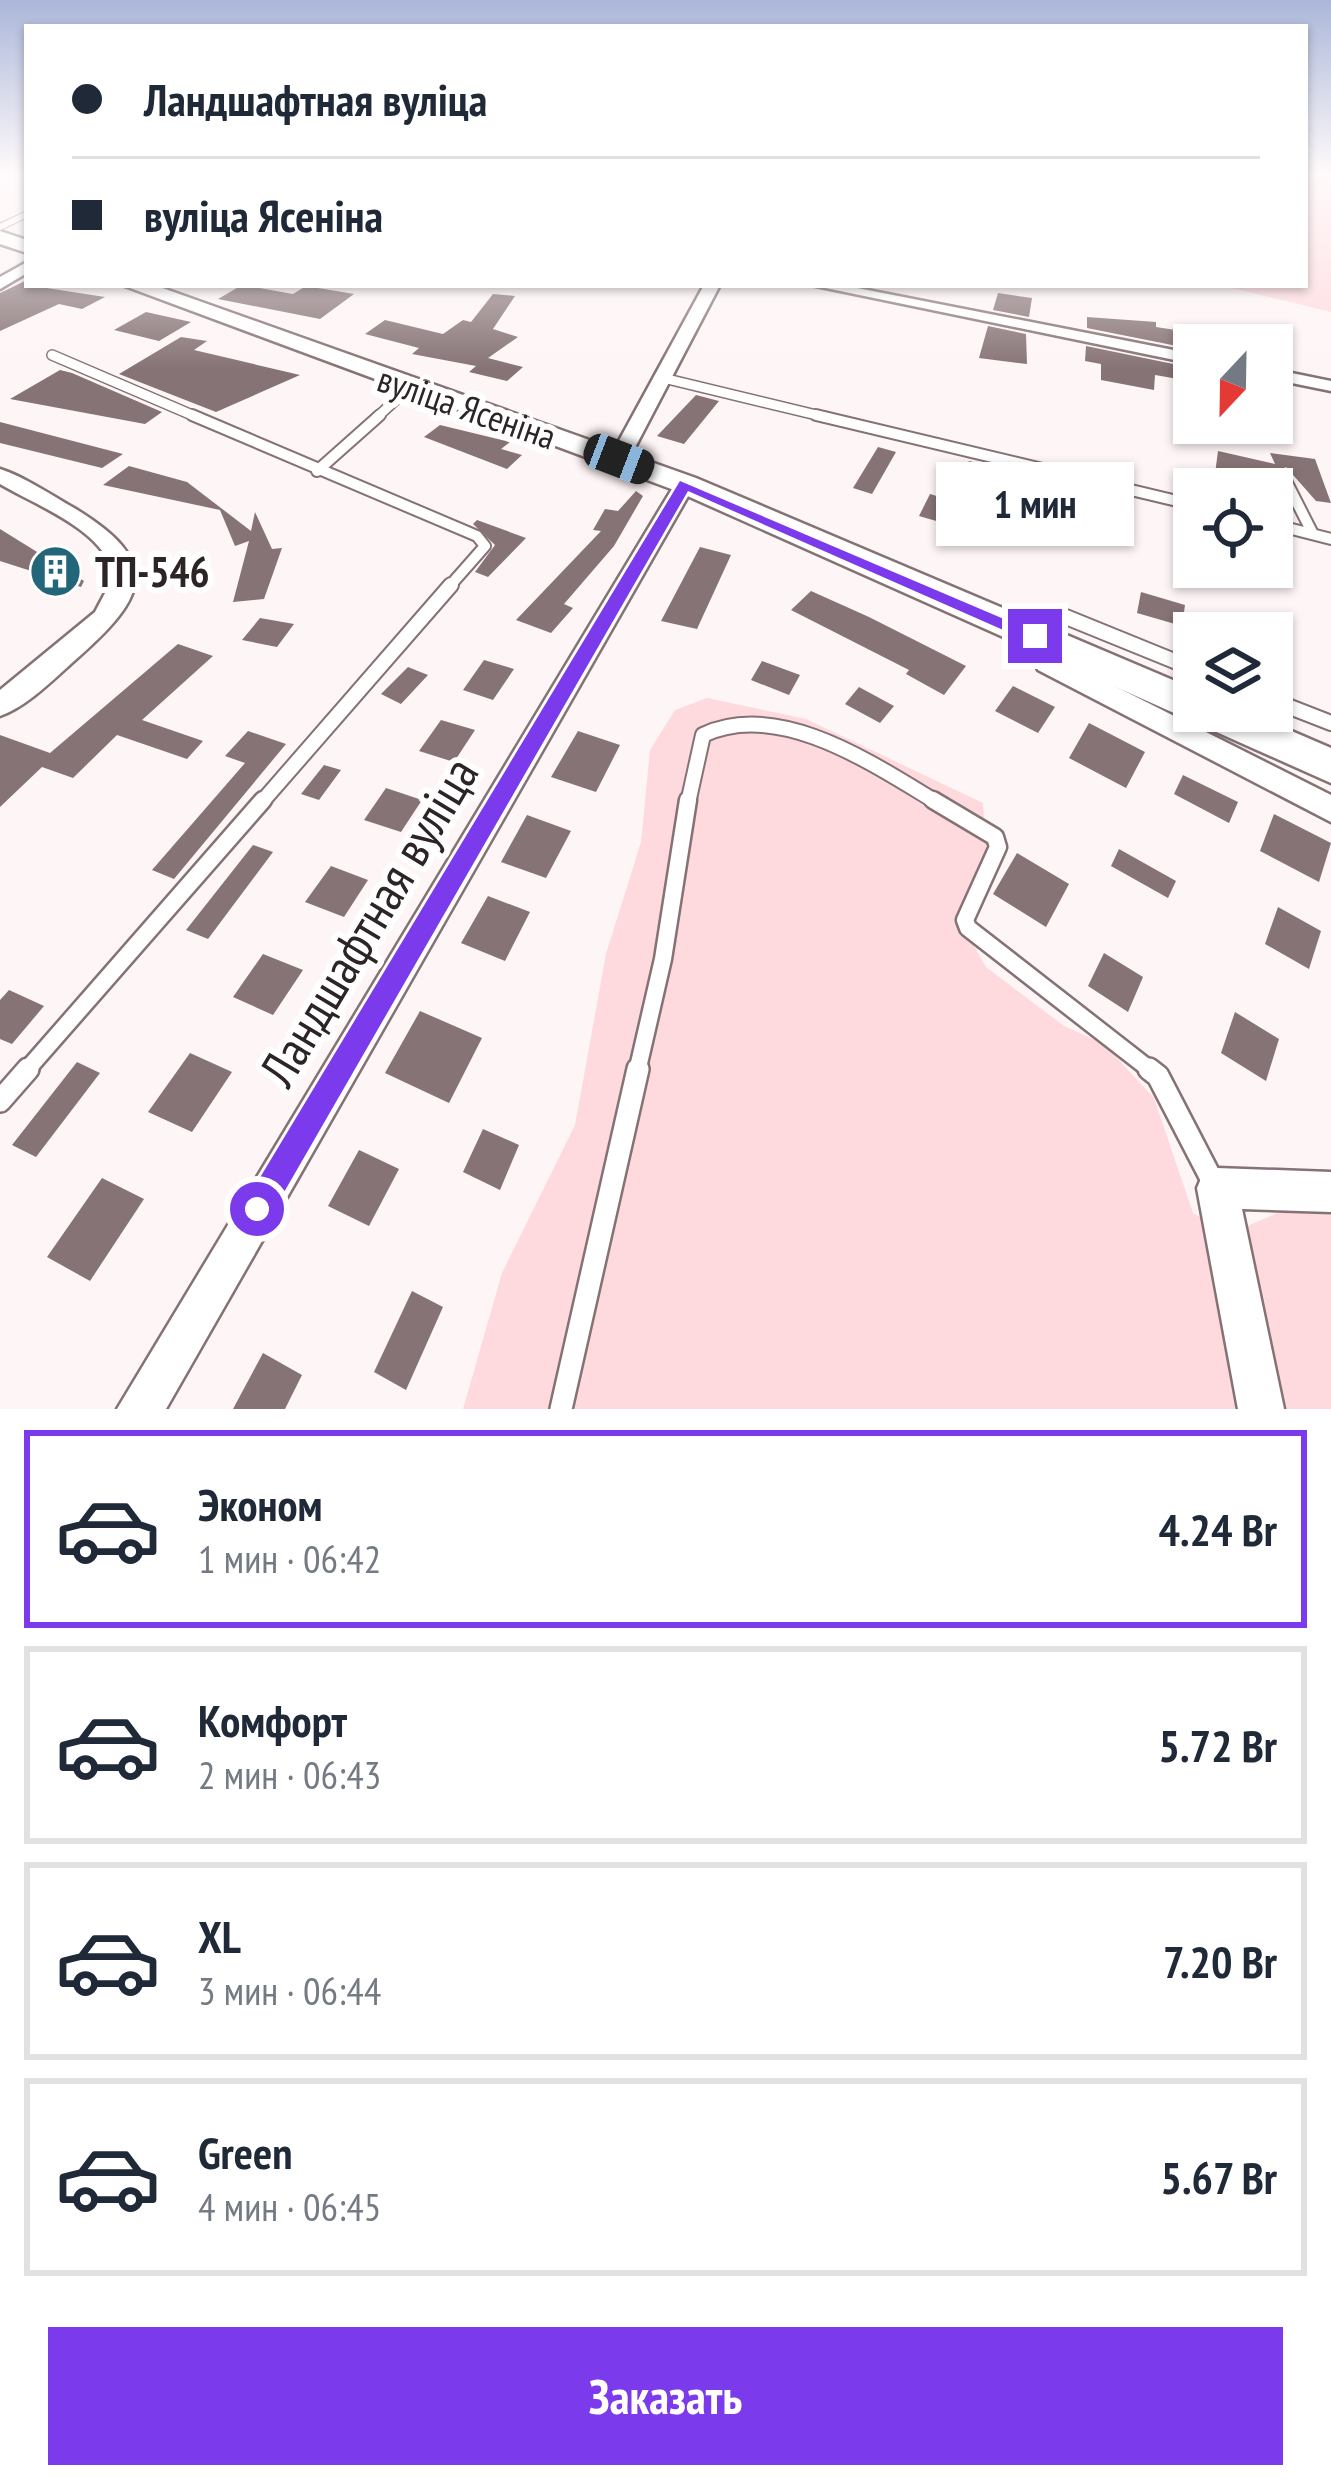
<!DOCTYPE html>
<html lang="ru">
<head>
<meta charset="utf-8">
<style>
	:root { --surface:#fff; --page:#f2f2f3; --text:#1f2937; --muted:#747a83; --line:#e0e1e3; --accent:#7c3aed }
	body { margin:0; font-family:"PT Sans Narrow",sans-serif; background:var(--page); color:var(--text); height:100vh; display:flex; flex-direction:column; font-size:45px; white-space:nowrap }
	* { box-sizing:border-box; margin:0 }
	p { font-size:39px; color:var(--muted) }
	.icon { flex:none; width:66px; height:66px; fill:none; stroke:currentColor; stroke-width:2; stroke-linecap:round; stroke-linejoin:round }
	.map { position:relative; height:1409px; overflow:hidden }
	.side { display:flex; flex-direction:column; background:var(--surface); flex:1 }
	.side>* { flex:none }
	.top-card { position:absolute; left:24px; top:24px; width:1284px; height:264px; border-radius:0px; box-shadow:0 3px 9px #0004; display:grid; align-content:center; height:264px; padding:0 48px; background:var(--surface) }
	.needle { width:78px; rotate:202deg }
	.buttons { position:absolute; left:1173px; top:324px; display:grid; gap:24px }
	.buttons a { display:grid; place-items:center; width:120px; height:120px; border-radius:0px; background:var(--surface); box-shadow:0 3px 9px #0004; font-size:60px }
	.end { position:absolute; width:54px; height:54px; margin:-27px; border:15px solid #7c3aed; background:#fff; box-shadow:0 0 0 6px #fff }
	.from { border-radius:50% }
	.bubble { position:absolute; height:84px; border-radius:0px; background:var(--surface); box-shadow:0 3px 9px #0004; font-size:39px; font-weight:700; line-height:84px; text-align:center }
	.car { position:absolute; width:36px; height:72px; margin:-36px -18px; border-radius:15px; box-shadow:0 0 9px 3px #0007; background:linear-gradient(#222 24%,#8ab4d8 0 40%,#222 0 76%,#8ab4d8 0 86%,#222 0) }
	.top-card b { display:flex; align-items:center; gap:42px; height:114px; font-size:45px }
	.top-card b+b { border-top:3px solid var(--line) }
	.top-card i { width:30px; height:30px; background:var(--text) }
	ul { padding:21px 0 0; list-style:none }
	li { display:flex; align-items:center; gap:36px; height:198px; margin:0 24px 18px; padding:0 24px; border:6px solid var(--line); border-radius:0px }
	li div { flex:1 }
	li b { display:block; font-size:45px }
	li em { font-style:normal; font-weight:700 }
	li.on { border-color:var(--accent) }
	li>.icon { width:108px; height:108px; stroke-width:1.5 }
	.button { display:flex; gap:24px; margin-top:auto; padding:24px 48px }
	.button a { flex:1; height:138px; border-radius:0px; background:var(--accent); color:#fff; font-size:48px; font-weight:700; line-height:138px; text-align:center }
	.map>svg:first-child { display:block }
	.green { fill:#fedade }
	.building { fill:#867375 }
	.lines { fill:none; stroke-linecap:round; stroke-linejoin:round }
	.lane-far5-casing { stroke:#857274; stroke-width:8 }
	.lane-far4-casing { stroke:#857274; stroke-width:12 }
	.lane-far3-casing { stroke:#857274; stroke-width:14 }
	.lane-far2-casing { stroke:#857274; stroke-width:18 }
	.lane-far1-casing { stroke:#857274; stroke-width:21 }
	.lane-casing { stroke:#857274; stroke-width:26 }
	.street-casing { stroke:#857274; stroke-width:5 }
	.secondary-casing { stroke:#857274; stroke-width:5 }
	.lane-far5 { stroke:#fff; stroke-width:6 }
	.lane-far4 { stroke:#fff; stroke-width:9 }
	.lane-far3 { stroke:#fff; stroke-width:10 }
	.lane-far2 { stroke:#fff; stroke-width:14 }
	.lane-far1 { stroke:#fff; stroke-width:16 }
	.lane { stroke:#fff; stroke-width:21 }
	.street { fill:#fff; fill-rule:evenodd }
	.secondary { fill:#fff; fill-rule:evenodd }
	.route { fill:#7c3aed }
	.labels { text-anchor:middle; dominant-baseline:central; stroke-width:12; stroke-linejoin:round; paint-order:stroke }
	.far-street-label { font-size:36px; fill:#2c2425; stroke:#fff }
	.poi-label { font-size:42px; font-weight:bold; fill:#2c2425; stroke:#fff; text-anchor:start }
	.near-street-label { font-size:51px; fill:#2c2425; stroke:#fff }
</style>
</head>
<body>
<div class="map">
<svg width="1331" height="1409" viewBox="0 0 1331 1409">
	<rect width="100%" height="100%" fill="#fef5f6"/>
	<path class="green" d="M1305 172H1331V312L1228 287 1147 285H1305Z
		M707 698 806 719 983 803 987 860 958 918 986 967 1064 1026 1104 1044 1154 1098 1193 1213 1229 1234 1287 1209 1331 1215V1409H463L502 1273 575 1125 606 954 641 842 650 750 675 710Z"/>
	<path class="building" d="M27 280V285L105 297 82 309 59 304 0 331V293Z
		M242 285 293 294 306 286 354 294 320 319 218 299Z
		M998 293 1032 298 1029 317 993 310Z
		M493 294 515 296 493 329 518 337 488 358 523 367 507 381 469 372 476 366 412 354 419 348 365 334 385 320 443 334 463 320 471 322Z
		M146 312 191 322 159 341 114 330Z
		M1087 317 1156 322V327L1182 331V347L1087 328Z
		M1201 324 1273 334 1272 345H1204Z
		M988 326 1026 334 1027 364 979 358Z
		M181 337 207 341 194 350 300 375 216 412 119 374Z
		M1086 346 1183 366 1184 380 1155 375 1154 390 1101 380V364L1085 361Z
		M60 370 72 373 162 412 145 424 10 399Z
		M696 395 719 401 684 444 657 436Z
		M0 422 123 454 102 468 0 443Z
		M440 425 510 442 501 449 522 455 507 469 424 437Z
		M878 447 896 452 872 494 853 488Z
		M1218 451 1275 464 1270 453 1315 459 1331 503 1316 501 1286 467 1274 475 1279 489H1213Z
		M969 461 996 468 981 505 1040 522 1034 541 968 522 964 529 919 516 930 494 950 500Z
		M129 466 187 482 251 531 255 512 272 549 282 548 264 599 233 602 249 541 235 546 220 510 103 485Z
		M1044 479 1070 485 1060 515 1034 508Z
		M636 491 643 496 614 546 564 604 573 608 551 633 516 620 601 531 593 530 605 509 618 511Z
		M1102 494 1133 502 1127 530 1095 521Z
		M477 520 526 538 488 577 475 572 495 545 473 524Z
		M0 529 84 581 81 587 0 561Z
		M700 547 731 555 697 629 661 621Z
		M811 591 869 617 966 666 944 695 906 674 909 670 791 610Z
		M1141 592 1185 605 1182 626 1137 613Z
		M260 618 294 624 277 647 242 640Z
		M178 644 213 656 142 720 203 741 187 759 117 735 73 778 42 767 0 807V735L50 753Z
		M484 660 514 669 493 700 463 690Z
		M762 661 800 675 789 695 751 680Z
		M408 667 428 675 401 704 381 694Z
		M1013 686 1055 707 1038 733 995 711Z
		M859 687 894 706 880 723 845 704Z
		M441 720 475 730 454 762 419 751Z
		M1089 723 1145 752 1126 788 1069 758Z
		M248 731 286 744 174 879 152 870 245 763 225 756Z
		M578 731 620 745 596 792 551 777Z
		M324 765 341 770 319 800 301 794Z
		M1183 775 1238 802 1229 823 1174 794Z
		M386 788 422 800 401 832 364 820Z
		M1274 814 1331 843 1319 882 1260 851Z
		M527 815 571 831 546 878 501 862Z
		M253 845 273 852 208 939 186 930Z
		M1119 849 1176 881 1168 898 1111 866Z
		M1017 853 1069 884 1046 927 993 894Z
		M331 866 368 880 344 917 305 902Z
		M488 896 530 912 505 961 461 943Z
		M1278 907 1321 931 1309 969 1265 944Z
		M1104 953 1143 977 1128 1012 1088 986Z
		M263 954 303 970 273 1015 233 997Z
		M9 990 44 1006 12 1044 0 1039V1000Z
		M420 1011 482 1038 449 1103 385 1073Z
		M1235 1012 1279 1039 1266 1081 1221 1053Z
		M190 1053 232 1072 192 1132 148 1112Z
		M77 1062 100 1073 36 1157 12 1145Z
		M483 1129 519 1145 500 1190 463 1172Z
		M359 1150 399 1169 369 1226 328 1206Z
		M102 1178 144 1199 90 1281 47 1257Z
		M412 1291 443 1307 406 1390 374 1372Z
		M263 1353 302 1375 285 1409H233Z"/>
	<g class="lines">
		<defs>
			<path id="lane-far5" d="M0 227 27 214"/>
			<path id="lane-far4" d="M52 355 199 418
				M659 377 829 418
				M376 418 409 388"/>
			<path id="lane-far3" d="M192 415 477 536 485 546 448 588
				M816 415 1194 505
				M317 471 380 415
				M1284 477 1313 534
				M1272 524 1331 539"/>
			<path id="lane-far2" d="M1035 636 1041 621 1066 617 1194 669
				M1272 700 1331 723
				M261 803 451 585
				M688 803 703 735C779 699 873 764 938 803"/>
			<path id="lane-far1" d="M933 800 995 837 998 847 965 920 968 928 1153 1072
				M25 1072 263 800
				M637 1072 663 959 688 800"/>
			<path id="lane" d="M1149 1069 1158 1076 1214 1184
				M0 1101 28 1069
				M561 1409 638 1069"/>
			<path id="street" d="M27 262V273L0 289V277Z
				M704 285H720L629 459 619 465 612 463 609 459Z
				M811 285H842L1194 354V364Z
				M1272 369 1331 381V391L1272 379Z
				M0 469C25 477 51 495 74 508 165 563 146 598 74 661 54 679 26 707 0 716V690L95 612 114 576C105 530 37 506 0 484Z
				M685 478 695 484 166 1409H117L675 484Z
				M1035 627 1044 630 1057 657 1331 795V822L1038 670 1022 636Z
				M1217 1168 1331 1172V1212L1242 1209 1284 1409H1238L1197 1188 1203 1174Z"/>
			<path id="secondary" d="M0 231 27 240V253L0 244Z
				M122 285H154L696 478 1194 689V711H1245L1331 748V783L674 490Z"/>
		</defs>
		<use href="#lane-far5" class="lane-far5-casing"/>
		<use href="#lane-far4" class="lane-far4-casing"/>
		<use href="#lane-far3" class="lane-far3-casing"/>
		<use href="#lane-far2" class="lane-far2-casing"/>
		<use href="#lane-far1" class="lane-far1-casing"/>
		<use href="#lane" class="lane-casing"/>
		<use href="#street" class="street-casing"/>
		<use href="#secondary" class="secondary-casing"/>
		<use href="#lane-far5" class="lane-far5"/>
		<use href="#lane-far4" class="lane-far4"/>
		<use href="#lane-far3" class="lane-far3"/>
		<use href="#lane-far2" class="lane-far2"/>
		<use href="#lane-far1" class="lane-far1"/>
		<use href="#lane" class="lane"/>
		<use href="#street" class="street"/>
		<use href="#secondary" class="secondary"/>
	</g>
	<linearGradient id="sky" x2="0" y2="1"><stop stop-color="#abb7d9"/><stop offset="0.47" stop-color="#fffafb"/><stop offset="1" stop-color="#fffafb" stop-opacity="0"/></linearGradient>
	<rect width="1331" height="369" fill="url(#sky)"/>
	<path class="route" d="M680 481 1044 636 1028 641 688 491 268 1220 257 1224 247 1220 242 1209 247 1199Z"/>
	<defs>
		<symbol id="building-disc" viewBox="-11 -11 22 22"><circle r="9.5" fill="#246679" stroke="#fff"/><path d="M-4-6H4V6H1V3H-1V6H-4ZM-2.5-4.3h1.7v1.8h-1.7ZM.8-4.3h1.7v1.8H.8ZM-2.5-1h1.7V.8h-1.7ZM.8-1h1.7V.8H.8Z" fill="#fff"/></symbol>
	</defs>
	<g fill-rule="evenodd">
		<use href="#building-disc" x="26" y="542" width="59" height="59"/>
	</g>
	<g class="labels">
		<g class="far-street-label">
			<text transform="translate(467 407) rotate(19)">вуліца Ясеніна</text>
		</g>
		<g class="poi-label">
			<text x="95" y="571">ТП-546</text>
		</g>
		<g class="near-street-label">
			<text transform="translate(368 921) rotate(-59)">Ландшафтная вуліца</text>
		</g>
	</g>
</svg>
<div class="buttons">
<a><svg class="needle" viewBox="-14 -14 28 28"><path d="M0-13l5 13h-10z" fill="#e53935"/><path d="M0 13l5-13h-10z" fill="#747a83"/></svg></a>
<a><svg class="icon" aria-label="locate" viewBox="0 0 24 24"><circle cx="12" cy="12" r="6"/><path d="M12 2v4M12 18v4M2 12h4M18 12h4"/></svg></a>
<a><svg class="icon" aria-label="layers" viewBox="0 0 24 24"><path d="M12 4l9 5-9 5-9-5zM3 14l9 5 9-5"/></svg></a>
</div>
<i class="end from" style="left:257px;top:1209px"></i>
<i class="end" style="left:1035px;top:636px"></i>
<div class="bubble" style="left:936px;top:462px;width:198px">1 мин</div>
<i class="car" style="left:619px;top:459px;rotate:111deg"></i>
<div class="top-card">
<b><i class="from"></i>Ландшафтная вуліца</b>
<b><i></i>вуліца Ясеніна</b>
</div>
</div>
<section class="side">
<ul>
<li class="on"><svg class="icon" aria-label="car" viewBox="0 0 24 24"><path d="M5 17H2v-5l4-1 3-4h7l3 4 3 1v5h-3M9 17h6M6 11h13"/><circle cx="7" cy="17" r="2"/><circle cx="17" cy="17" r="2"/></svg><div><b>Эконом</b><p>1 мин · 06:42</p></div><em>4.24 Br</em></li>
<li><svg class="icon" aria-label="car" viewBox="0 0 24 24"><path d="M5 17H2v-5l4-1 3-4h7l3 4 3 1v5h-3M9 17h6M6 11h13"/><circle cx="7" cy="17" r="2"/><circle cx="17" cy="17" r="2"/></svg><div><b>Комфорт</b><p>2 мин · 06:43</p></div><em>5.72 Br</em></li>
<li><svg class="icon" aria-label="car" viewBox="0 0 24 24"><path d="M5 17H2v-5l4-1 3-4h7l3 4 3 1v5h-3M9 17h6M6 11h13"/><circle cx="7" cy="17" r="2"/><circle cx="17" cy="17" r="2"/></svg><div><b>XL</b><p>3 мин · 06:44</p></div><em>7.20 Br</em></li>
<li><svg class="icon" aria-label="car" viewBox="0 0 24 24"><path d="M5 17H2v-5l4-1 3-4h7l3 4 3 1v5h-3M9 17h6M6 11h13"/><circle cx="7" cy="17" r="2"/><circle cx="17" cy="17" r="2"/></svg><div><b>Green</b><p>4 мин · 06:45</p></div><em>5.67 Br</em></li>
</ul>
<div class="button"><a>Заказать</a></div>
</section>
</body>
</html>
